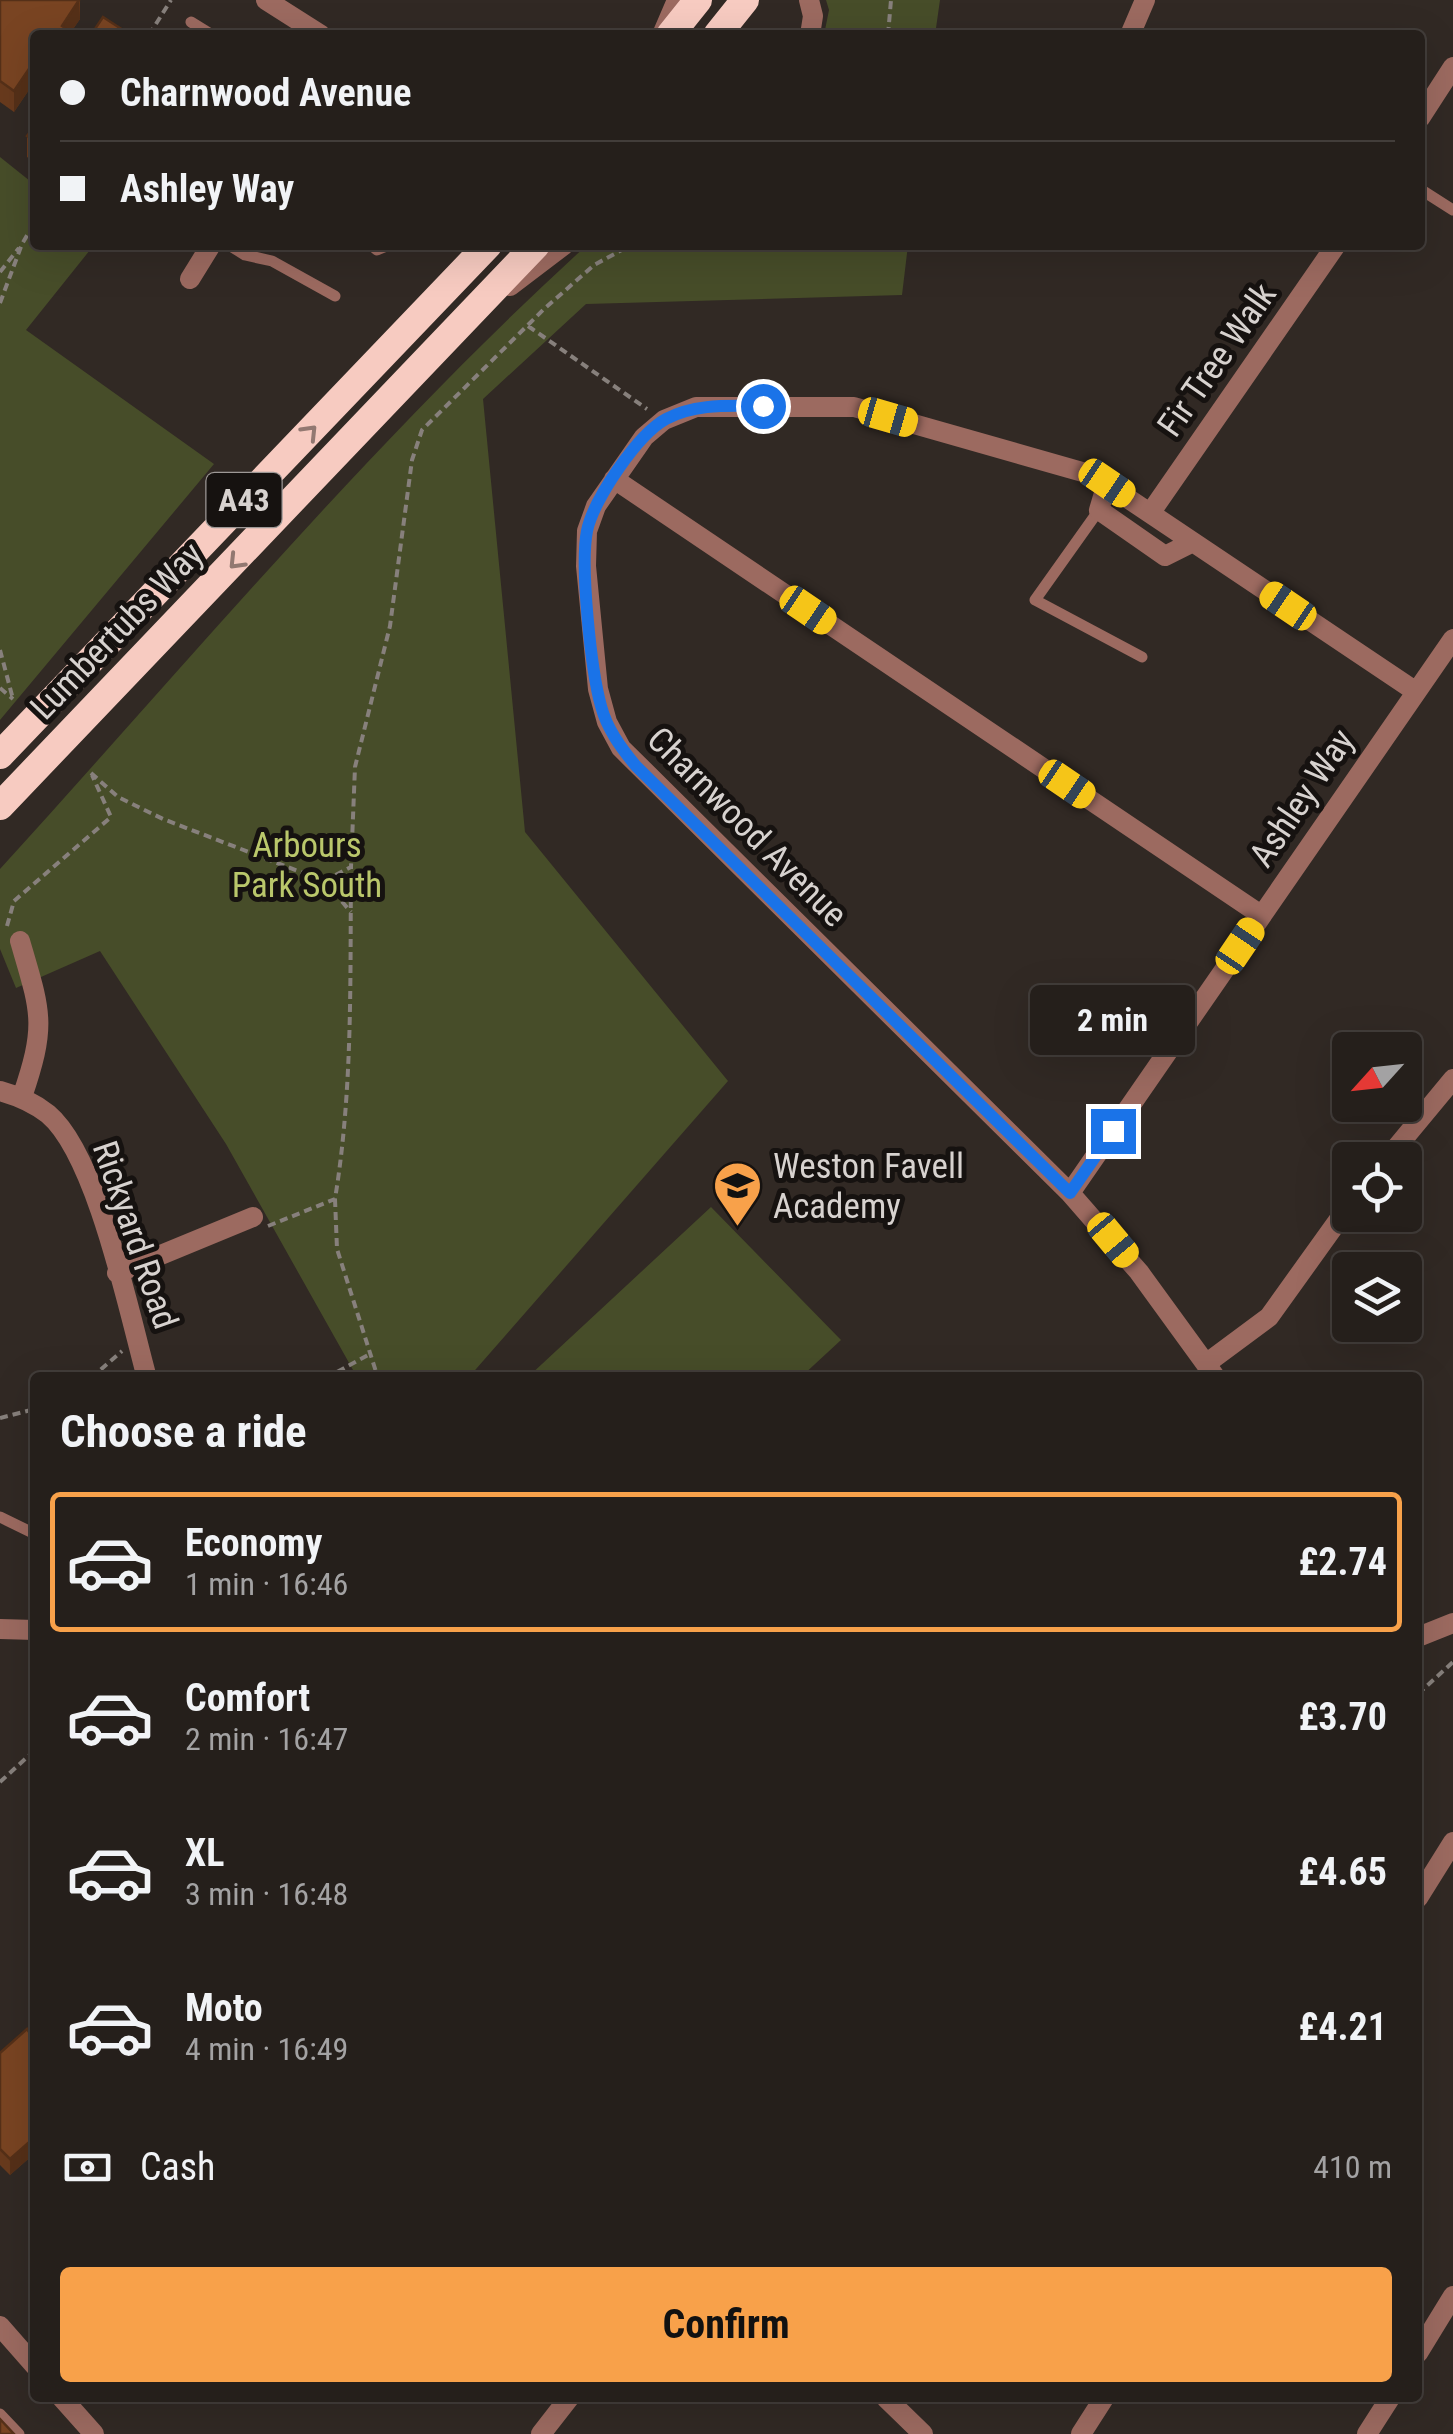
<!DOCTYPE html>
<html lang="en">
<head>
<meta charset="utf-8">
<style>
	:root { --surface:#251f1b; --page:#2d2724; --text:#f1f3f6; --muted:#a3a2a3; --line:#423d3a; --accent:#f8a14a }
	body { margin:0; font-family:"Roboto Condensed",sans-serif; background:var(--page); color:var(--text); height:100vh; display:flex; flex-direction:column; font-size:38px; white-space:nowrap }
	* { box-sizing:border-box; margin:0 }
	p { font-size:32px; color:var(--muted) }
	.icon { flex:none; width:55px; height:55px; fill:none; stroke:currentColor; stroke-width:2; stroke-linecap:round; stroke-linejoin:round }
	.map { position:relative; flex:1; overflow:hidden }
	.side { position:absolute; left:30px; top:1372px; width:1392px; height:1030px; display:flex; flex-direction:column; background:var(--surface); border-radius:10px; box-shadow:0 10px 40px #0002,0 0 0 2px var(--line) }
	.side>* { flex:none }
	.guide { position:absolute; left:30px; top:30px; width:1395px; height:220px; border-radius:10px; box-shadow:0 10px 40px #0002,0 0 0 2px var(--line); display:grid; align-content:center; height:220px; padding:0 30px; background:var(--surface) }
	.needle { width:65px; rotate:243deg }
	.controls { position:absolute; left:1332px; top:1032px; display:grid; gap:20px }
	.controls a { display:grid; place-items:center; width:90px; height:90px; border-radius:10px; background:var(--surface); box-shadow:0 10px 40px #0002,0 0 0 2px var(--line); font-size:50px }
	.end { position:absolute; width:45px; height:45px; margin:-22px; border:12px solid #1a73e8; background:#fff; box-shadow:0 0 0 5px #fff }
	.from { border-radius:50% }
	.bubble { position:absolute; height:70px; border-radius:10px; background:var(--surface); box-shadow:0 10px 40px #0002,0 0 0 2px var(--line); font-size:32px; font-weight:700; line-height:70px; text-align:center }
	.car { position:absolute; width:30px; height:60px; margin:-30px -15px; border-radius:12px; box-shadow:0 0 8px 2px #0007; background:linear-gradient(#f5c518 24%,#345 0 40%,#f5c518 0 76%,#345 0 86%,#f5c518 0) }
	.guide b { display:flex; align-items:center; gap:35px; height:95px; font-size:38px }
	.guide b+b { border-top:2px solid var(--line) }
	.guide i { width:25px; height:25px; background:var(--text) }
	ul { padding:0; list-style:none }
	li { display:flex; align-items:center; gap:30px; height:140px; margin:0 20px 15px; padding:0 10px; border:5px solid transparent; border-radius:10px }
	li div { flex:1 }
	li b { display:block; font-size:38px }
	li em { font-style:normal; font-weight:700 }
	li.current { border-color:var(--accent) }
	li>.icon { width:90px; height:90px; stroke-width:1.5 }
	h2 { padding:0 30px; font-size:45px; line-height:120px }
	.pay { display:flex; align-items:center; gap:25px; height:110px; padding:0 30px; font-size:38px }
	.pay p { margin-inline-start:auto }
	.button { display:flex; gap:20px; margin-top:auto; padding:20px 30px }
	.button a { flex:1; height:115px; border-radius:10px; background:var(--accent); color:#111; font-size:40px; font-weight:700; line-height:115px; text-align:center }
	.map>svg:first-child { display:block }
	.green { fill:#474d29 }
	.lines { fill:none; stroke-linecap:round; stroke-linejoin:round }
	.path { stroke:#87807c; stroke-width:4; stroke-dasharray:8 5; stroke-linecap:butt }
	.service { stroke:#9c6a60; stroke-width:11 }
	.minor { stroke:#9c6a60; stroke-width:20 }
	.tertiary { stroke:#9c6a60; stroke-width:20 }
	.trunk { stroke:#f7cbc1; stroke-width:28 }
	.wall { fill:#683a1d }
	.shaded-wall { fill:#553018 }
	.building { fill:#794422; stroke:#553018; stroke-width:2.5 }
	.oneway { stroke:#927871 }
	.route { stroke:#1a73e8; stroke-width:12 }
	.labels { text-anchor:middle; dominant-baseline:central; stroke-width:10; stroke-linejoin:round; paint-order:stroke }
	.shield { fill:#161210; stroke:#9d9896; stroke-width:2.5 }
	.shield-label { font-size:32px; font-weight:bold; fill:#d7d2cf }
	.street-label { font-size:35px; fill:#d7d2cf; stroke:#161210 }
	.park-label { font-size:35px; fill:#bac76b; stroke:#161210 }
	.poi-label { font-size:35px; fill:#d7d2cf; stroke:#161210; text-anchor:start }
</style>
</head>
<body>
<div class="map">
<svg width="1453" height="2434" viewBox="0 0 1453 2434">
	<rect width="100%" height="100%" fill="#312924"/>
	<path class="green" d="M826 0H940L935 35H824L829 10Z
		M0 157 35 185V245H94L26 330 214 464 0 720Z
		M587 245H908L902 295 586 304 483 399 525 832 728 1081 469 1377H357L226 1144 100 951 16 988 0 949V869C192 658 376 437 587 245Z
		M711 1207 841 1340 801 1377H528Z"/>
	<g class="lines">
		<path class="path" d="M149 35 171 0
			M888 35 891 0
			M0 272 19 248
			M0 303 22 244 35 222
			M528 326 647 409
			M0 650 13 699
			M0 688 13 699
			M91 773 118 797 163 819 324 881 351 912
			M324 881 351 867 355 767 390 626 412 460 422 430 543 310 594 265 631 245
			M7 926 14 901 111 817 92 775
			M335 1199 337 1249 378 1378
			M268 1226 335 1199C353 1089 350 979 351 867
			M91 1378 122 1351
			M326 1378 368 1355
			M0 1418 35 1409
			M1418 1694 1453 1662
			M0 1782 35 1750"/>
		<path class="service" d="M191 22 212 35
			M1420 189 1453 210
			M229 245 245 255 272 261 335 296
			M371 245 377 250 389 245
			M1099 510 1035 600 1142 657
			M0 1517 35 1534
			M0 2414 19 2434"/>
		<path class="minor" d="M266 0 321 35
			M809 0 813 16 810 35
			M662 35 677 0
			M1130 35 1145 0
			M1420 118 1453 67
			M190 279 211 245
			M510 286 564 245
			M614 479 1261 915
			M1107 483 1099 510 1165 556 1193 542
			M1151 512 1336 245
			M20 941C41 1013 47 1024 22 1097
			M0 1091C18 1096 33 1102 48 1114 97 1155 129 1313 147 1378
			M1386 1160 1453 1079
			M1070 1193 1453 639
			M117 1273 253 1217
			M1207 1363 1269 1317 1350 1204
			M1216 1378 1139 1272 1070 1193 621 748 607 722 598 689 586 566 587 531 596 506 644 437 664 420 696 407H854L1093 475 1415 691
			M0 1629 35 1630
			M1418 1898 1453 1842
			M0 2326 35 2366
			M1418 2353 1453 2296
			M62 2398 94 2434
			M886 2398 923 2434
			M1081 2434 1104 2398
			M1367 2434 1390 2398"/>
		<path class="tertiary" d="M1418 1637 1453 1623
			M541 2434 569 2398"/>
		<path class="trunk" d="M670 35 698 0
			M717 35 745 0
			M0 755 488 245
			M0 806 536 245"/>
	</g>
	<path class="wall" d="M0 0H80V19L71 32 35 35V81L14 112 0 102Z
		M35 125V162L27 157V136Z
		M35 2041V2153L10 2175 0 2165V2053Z"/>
	<path class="shaded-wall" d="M79 0 80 19 69 35 62 26Z
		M35 60V81L14 112V91Z
		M35 2137V2153L10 2175V2159Z"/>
	<path class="building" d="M0 0H79L62 26 75 35H35V60L14 91 0 81Z
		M103 17 129 34 128 35H91Z
		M35 125V142L27 136Z
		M27 2029 35 2041V2137L10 2159 0 2149V2053Z
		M0 2419 14 2434H0Z"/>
	<defs><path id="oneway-chevron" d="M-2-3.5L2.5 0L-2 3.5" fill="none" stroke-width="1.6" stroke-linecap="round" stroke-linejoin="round" transform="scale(2.5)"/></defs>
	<g class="oneway">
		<use href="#oneway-chevron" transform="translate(310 432) rotate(-46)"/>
		<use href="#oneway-chevron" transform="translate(236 562) rotate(134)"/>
	</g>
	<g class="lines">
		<path class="route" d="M763 406C730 406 696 403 666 419 638 434 593 500 587 531 580 566 591 670 601 706 607 729 621 748 636 766L1070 1193 1113 1131"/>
	</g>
	<defs>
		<symbol id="school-pin" viewBox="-11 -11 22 30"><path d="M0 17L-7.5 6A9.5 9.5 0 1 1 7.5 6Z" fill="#f8a14a" stroke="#161210"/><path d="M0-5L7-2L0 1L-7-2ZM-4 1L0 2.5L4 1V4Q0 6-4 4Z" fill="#111"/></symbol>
	</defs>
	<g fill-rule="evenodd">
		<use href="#school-pin" x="710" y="1158" width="55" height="75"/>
	</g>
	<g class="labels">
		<rect class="shield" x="206.5" y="473" width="75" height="54" rx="8"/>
		<g class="shield-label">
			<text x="244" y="500">A43</text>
		</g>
		<g class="street-label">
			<text transform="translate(1217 360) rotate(-55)">Fir Tree Walk</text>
			<text transform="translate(117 631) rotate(-46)">Lumbertubs Way</text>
			<text transform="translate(1302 798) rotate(-56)">Ashley Way</text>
			<text transform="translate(747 827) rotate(45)">Charnwood Avenue</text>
			<text transform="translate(135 1235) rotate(71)">Rickyard Road</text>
		</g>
		<g class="park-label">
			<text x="307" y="845">Arbours<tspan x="307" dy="40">Park South</tspan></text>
		</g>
		<g class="poi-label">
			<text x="773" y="1166">Weston Favell<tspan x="773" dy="40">Academy</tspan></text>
		</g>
	</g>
</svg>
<div class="controls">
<a><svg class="needle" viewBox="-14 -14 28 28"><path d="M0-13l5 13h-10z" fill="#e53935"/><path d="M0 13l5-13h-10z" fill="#a3a2a3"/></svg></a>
<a><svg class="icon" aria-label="locate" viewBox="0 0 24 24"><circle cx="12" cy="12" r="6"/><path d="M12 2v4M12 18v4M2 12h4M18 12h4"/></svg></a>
<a><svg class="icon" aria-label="layers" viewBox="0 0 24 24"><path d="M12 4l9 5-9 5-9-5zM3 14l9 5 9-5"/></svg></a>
</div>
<i class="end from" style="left:763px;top:406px"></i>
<i class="end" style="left:1113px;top:1131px"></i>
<div class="bubble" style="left:1030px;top:985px;width:165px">2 min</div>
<i class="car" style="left:888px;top:417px;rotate:106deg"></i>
<i class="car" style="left:1107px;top:483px;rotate:124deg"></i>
<i class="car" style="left:1288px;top:606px;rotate:304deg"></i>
<i class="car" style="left:808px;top:610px;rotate:124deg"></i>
<i class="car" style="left:1067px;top:784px;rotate:124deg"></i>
<i class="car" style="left:1240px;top:946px;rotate:34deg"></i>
<i class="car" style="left:1113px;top:1240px;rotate:140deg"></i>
<div class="guide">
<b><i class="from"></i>Charnwood Avenue</b>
<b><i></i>Ashley Way</b>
</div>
<section class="side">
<h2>Choose a ride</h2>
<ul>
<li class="current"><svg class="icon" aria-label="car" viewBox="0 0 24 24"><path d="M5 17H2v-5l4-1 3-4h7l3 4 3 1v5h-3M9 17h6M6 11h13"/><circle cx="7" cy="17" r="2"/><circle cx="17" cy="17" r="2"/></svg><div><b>Economy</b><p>1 min · 16:46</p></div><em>£2.74</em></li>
<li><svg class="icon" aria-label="car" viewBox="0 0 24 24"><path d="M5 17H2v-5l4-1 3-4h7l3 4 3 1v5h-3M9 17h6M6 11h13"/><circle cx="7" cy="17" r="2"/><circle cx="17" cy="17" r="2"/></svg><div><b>Comfort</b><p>2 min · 16:47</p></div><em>£3.70</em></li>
<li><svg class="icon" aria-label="car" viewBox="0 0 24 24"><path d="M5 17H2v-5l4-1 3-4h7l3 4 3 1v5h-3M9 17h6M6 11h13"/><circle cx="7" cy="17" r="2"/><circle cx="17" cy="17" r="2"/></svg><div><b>XL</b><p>3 min · 16:48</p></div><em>£4.65</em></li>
<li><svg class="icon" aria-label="car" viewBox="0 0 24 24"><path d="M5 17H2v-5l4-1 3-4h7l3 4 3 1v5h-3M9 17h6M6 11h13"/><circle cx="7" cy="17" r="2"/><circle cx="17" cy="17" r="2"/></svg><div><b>Moto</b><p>4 min · 16:49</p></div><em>£4.21</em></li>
</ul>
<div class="pay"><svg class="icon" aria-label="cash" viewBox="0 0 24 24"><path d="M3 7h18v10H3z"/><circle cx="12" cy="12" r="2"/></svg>Cash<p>410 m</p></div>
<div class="button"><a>Confirm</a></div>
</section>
</div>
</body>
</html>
